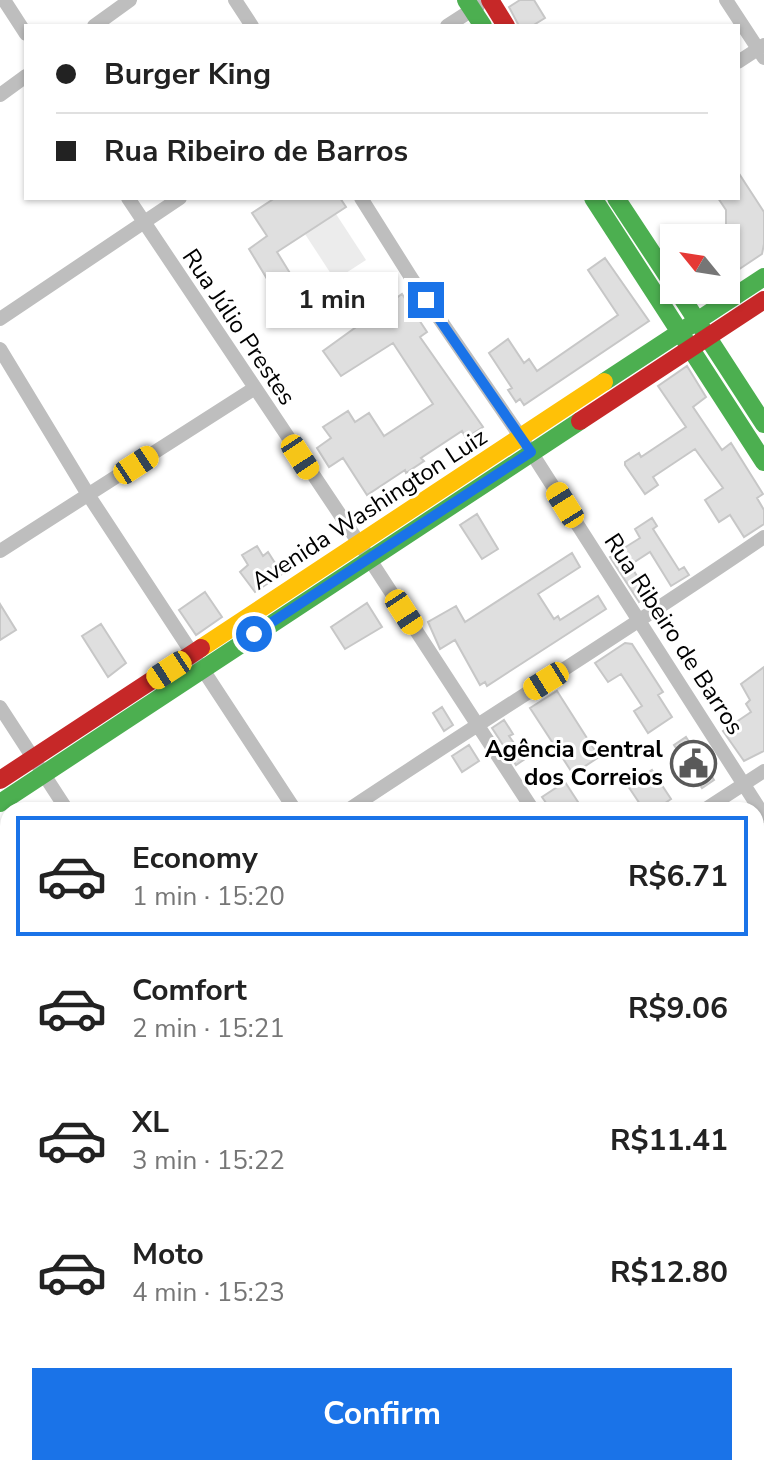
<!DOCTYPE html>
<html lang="en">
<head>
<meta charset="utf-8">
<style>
	:root { --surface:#fff; --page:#f2f2f2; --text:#222; --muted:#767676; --line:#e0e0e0; --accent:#1a73e8 }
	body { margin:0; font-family:"Nunito Sans",sans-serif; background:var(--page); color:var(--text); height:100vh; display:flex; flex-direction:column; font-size:30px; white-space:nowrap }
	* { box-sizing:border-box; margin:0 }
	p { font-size:26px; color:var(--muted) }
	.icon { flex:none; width:44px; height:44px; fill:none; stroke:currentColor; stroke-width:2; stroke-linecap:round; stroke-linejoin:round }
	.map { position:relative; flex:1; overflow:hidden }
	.details { position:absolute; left:0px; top:802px; width:764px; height:674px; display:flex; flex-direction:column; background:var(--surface); border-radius:24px 24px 0 0; box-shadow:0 2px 6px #0004 }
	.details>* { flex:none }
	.banner { position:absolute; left:24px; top:24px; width:716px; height:176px; border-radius:0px; box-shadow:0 2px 6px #0004; display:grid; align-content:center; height:176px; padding:0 32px; background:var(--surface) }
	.needle { width:52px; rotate:300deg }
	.controls { position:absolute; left:660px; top:224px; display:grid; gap:16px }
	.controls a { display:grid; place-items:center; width:80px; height:80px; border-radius:0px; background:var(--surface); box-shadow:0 2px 6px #0004; font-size:40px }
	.end { position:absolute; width:36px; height:36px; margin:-18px; border:10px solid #1a73e8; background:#fff; box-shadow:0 0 0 4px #fff }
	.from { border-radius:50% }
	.bubble { position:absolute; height:56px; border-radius:0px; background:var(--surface); box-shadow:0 2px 6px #0004; font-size:26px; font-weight:700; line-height:56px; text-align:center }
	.car { position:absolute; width:24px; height:48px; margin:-24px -12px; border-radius:10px; box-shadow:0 0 6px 2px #0007; background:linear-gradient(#f5c518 24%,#345 0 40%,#f5c518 0 76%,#345 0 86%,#f5c518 0) }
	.banner b { display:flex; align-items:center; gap:28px; height:76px; font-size:30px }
	.banner b+b { border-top:2px solid var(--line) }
	.banner i { width:20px; height:20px; background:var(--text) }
	ul { padding:14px 0 0; list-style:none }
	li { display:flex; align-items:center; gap:24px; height:120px; margin:0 16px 12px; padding:0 16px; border:4px solid transparent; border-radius:0px }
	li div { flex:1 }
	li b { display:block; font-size:30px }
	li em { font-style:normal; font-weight:700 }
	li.selected { border-color:var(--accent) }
	li>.icon { width:72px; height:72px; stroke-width:1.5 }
	.primary-button { display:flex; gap:16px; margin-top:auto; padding:16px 32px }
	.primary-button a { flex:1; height:92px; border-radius:0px; background:var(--accent); color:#fff; font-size:32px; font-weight:700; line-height:92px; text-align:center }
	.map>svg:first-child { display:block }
	.green { fill:#ececec }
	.building { fill:#dfdfdf; stroke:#c7c7c7; stroke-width:2 }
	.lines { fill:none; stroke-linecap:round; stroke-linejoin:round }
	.street { stroke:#bebebe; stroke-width:14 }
	.fast { stroke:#4caf50; stroke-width:18 }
	.slow { stroke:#ffc107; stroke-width:18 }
	.jam { stroke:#c62828; stroke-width:18 }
	.route { stroke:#1a73e8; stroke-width:10 }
	.labels { text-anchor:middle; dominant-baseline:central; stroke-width:6; stroke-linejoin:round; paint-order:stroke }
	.street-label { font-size:24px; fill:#000; stroke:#fff }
	.poi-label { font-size:24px; font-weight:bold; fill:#000; stroke:#fff; text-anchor:end }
</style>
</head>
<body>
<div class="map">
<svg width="764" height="1475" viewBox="0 0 764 1475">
	<rect width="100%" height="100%" fill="#fff"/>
	<path class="green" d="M336 214 366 260 335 280 305 234Z"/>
	<path class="building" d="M520 0H534L545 18 532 26H519L509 7Z
		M738 172 764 212V244L762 254 726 278V210L718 198H738Z
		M275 198H340L346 207 277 252 296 283 278 297 249 249 267 236 252 213Z
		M605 258 649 321 524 405 520 399 516 402 508 390 512 388 489 353 508 339 524 363 529 359 537 371 618 315 588 270Z
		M402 294 427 332 420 337 483 427 466 438 462 431 421 458 424 461 406 473 405 470 367 495 343 458 329 467 317 448 331 438 323 427 348 411 355 422 369 413 384 436 433 404 393 343 341 376 323 351Z
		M687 366 706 397 693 407 722 450 731 443 763 494 757 498 764 510V524L744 537 730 515 719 522 705 500 723 488 695 449 653 477 658 485 645 494 625 465V462L639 453 641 457 686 427 658 386Z
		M477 514 498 549 482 559 460 525Z
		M652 518 657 526 653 529 679 570 684 567 689 575 671 586 650 552 630 565 646 590 640 594 643 598 639 602 610 557 640 538 635 529Z
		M257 546 263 556 268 552 282 574 255 592 240 572 248 565 242 555Z
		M572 553 580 567 538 594 554 619 558 616 560 620 598 596 606 609 487 686 485 682 480 685 455 640 440 649 428 622 456 606 465 622Z
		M205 592 222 617 196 635 179 610Z
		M367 603 382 627 345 649 331 627Z
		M0 604 16 630 0 640Z
		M101 624 126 663 108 677 82 636Z
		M625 643 632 644 663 692 658 695 672 717 648 733 634 711 642 706 621 674 608 682 595 663Z
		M764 667V751L744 761 723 731 751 712 746 704 750 700 741 684Z
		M557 691 599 757 573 774 530 708Z
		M442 707 453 725 444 731 433 713Z
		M504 720 513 734 509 736 525 759 516 765 492 728Z
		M686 737 714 780 702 788 674 745Z
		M469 745 479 761 462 772 452 756Z
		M652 770 671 799 655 810H644L628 786Z
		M565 782 578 802 566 810H551L542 797Z"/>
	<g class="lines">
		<path class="street" d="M4 0 26 34
			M235 0 252 26
			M726 0 764 58
			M94 26 130 0
			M447 26 478 6
			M738 62 764 45
			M0 95 26 76
			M128 198 359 543 533 810
			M361 198 412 279 531 452 764 816
			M0 319 180 198
			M0 349 89 496 295 810
			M0 551 255 388
			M0 707 67 810
			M348 810C486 718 627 631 764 537
			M704 810 764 771
			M756 1008 764 1003
			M0 1041 8 1036
			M0 1054 8 1067
			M756 1167 764 1181
			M756 1238 764 1233
			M0 1269 8 1264
			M0 1414 8 1426
			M263 1468 268 1475
			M496 1468 500 1475
			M722 1468 726 1475
			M36 1475 46 1468
			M385 1475 396 1468"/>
		<path class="fast" d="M466 0 483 26
			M593 198 764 462
			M616 198 674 286
			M677 290 764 424
			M604 382 764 277
			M0 803 580 421
			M737 1475 747 1468"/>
		<path class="slow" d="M201 648 604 382"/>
		<path class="jam" d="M490 0 506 26
			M580 421 764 300
			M0 780 201 648"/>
	</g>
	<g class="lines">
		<path class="route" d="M254 634 531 452 426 300"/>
	</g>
	<defs>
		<symbol id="civic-ring" viewBox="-11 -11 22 22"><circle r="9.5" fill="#fff" stroke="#595959" stroke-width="1.5"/><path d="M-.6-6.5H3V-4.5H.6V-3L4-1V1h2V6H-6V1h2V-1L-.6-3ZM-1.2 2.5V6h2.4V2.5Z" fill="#595959"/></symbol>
	</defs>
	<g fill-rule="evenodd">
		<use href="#civic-ring" x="668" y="738" width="51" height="51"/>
	</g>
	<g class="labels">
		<g class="street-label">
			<text transform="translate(239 327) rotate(56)">Rua Júlio Prestes</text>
			<text transform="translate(369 509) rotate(-33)">Avenida Washington Luiz</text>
			<text transform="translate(674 634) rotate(57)">Rua Ribeiro de Barros</text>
		</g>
		<g class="poi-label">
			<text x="663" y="749">Agência Central<tspan x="663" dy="28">dos Correios</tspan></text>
		</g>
	</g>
</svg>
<div class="controls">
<a><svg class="needle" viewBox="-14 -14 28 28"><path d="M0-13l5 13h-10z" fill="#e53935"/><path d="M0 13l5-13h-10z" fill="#767676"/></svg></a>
</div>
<i class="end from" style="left:254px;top:634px"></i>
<i class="end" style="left:426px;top:300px"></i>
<div class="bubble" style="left:266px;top:272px;width:132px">1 min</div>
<i class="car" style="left:300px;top:457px;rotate:147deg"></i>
<i class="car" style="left:136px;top:465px;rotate:57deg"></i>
<i class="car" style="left:565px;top:505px;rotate:328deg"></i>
<i class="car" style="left:404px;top:612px;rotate:147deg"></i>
<i class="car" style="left:169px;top:670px;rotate:237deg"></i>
<i class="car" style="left:546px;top:681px;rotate:238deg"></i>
<div class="banner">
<b><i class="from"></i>Burger King</b>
<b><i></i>Rua Ribeiro de Barros</b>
</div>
<section class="details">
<ul>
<li class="selected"><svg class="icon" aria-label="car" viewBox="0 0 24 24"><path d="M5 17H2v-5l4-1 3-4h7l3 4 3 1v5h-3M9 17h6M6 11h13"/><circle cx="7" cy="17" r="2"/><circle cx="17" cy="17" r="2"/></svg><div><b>Economy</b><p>1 min · 15:20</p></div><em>R$6.71</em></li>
<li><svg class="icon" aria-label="car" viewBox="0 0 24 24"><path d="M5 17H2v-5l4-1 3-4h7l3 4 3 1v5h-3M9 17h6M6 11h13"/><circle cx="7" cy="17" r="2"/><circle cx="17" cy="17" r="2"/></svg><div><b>Comfort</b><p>2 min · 15:21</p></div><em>R$9.06</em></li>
<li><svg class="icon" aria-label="car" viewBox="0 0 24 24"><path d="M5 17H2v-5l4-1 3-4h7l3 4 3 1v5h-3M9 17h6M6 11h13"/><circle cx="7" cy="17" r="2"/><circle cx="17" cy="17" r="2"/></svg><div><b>XL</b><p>3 min · 15:22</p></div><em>R$11.41</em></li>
<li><svg class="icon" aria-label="car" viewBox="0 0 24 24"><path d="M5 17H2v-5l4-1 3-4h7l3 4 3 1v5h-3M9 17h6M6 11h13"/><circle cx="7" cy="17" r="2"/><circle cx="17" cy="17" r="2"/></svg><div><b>Moto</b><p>4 min · 15:23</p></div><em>R$12.80</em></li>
</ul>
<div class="primary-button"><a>Confirm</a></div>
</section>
</div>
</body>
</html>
